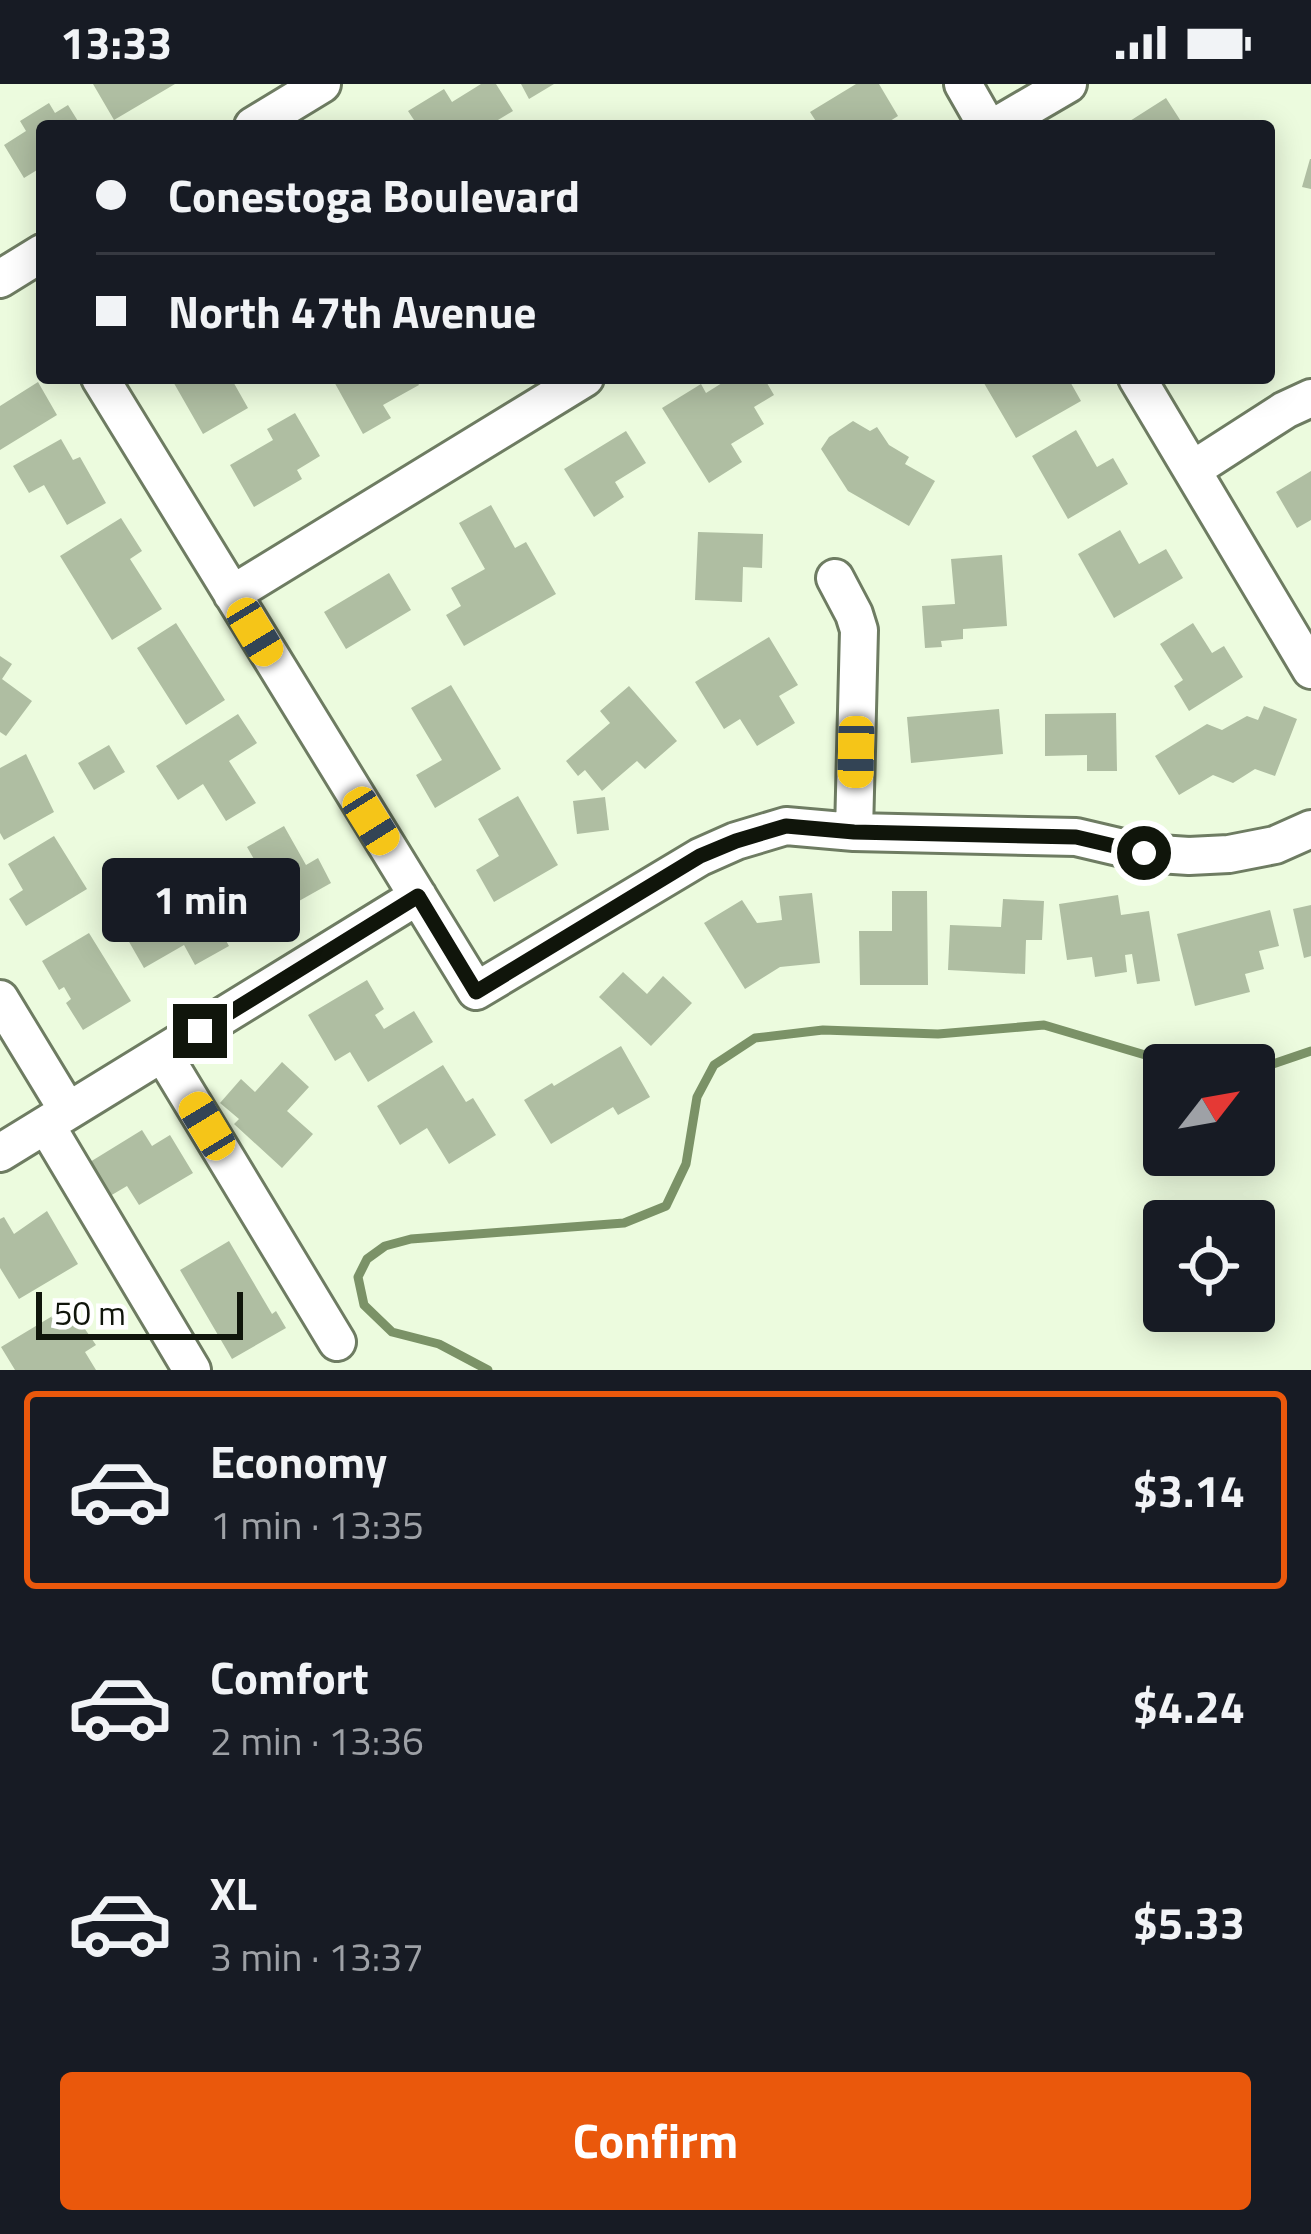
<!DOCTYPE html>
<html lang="en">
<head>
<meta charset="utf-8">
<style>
	:root { --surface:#171b24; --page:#242831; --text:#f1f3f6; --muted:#9ea1a6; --line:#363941; --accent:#ea580c }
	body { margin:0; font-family:"Titillium Web",sans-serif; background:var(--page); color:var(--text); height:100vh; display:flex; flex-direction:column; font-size:45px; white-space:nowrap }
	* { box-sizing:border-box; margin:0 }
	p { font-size:39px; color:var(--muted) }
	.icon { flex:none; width:66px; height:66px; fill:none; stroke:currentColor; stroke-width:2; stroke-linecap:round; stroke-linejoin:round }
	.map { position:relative; height:1286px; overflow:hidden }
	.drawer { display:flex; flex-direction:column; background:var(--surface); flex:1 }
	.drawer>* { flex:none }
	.hud { position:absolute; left:36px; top:36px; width:1239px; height:264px; border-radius:12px; box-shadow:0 6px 30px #0003; display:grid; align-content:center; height:264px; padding:0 60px; background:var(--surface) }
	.needle { width:78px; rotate:59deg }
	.buttons { position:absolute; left:1143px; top:960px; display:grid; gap:24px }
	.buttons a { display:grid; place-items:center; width:132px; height:132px; border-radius:12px; background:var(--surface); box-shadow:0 6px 30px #0003; font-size:60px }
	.scale { position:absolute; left:36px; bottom:30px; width:207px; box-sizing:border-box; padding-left:12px; border:6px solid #10150b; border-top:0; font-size:33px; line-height:42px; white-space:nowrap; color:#10150b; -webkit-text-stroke:9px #fff; paint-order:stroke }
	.end { position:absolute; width:54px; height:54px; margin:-27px; border:15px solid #10150b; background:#fff; box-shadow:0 0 0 6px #fff }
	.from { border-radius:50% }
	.bubble { position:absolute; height:84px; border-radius:12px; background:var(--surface); box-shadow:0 6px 30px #0003; font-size:39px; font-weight:700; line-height:84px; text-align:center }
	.car { position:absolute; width:36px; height:72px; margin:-36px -18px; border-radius:15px; box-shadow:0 0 9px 3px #0007; background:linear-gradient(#f5c518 24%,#345 0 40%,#f5c518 0 76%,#345 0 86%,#f5c518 0) }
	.hud b { display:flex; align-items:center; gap:42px; height:114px; font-size:45px }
	.hud b+b { border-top:3px solid var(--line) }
	.hud i { width:30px; height:30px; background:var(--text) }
	ul { padding:21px 0 0; list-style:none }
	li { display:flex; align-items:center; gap:36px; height:198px; margin:0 24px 18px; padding:0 36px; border:6px solid transparent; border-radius:12px }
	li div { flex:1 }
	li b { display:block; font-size:45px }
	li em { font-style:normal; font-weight:700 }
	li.selected { border-color:var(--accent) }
	li>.icon { width:108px; height:108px; stroke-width:1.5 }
	.button { display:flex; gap:24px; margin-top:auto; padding:24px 60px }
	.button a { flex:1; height:138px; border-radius:12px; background:var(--accent); color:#fff; font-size:48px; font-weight:700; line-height:138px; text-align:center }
	.status { display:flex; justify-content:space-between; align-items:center; height:84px; padding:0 60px; background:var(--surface); direction:ltr }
	.status svg { height:33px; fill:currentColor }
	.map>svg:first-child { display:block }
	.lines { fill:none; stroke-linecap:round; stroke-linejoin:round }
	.stream { stroke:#7b9267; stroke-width:9 }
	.building { fill:#afbea2 }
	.minor-casing { stroke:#6e7c62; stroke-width:42 }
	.minor { stroke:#fff; stroke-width:36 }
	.route { stroke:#10150b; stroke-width:15 }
</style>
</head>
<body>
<div class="status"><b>13:33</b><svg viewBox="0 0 49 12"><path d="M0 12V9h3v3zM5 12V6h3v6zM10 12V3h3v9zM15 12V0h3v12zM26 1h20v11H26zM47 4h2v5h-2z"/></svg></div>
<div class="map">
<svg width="1311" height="1286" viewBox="0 0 1311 1286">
	<rect width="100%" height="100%" fill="#ecfbde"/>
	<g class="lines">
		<path class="stream" d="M1254 983H1264L1311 967
			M488 1286 439 1260 392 1248 364 1221 358 1193 367 1175 385 1162 411 1155 624 1139 666 1122 686 1080 697 1013 714 981 755 954 823 946 938 950 1044 941 1179 981"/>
	</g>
	<path class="building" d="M93 0H175L114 36Z
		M481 0H496L513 27 488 42H418L408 27 444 5 452 18Z
		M521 0H554L529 15Z
		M856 0H879L898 32 882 42H819L810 28Z
		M1166 14 1184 42H1122Z
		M49 19 55 29 68 21 81 42H42V83L24 94 4 61 26 47 20 37Z
		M1310 75H1311V105L1302 103Z
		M171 294H231L248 324 203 350Z
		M332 294H415L419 301 383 321 391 334 363 350Z
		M730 294H764L774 311 754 323 764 340 731 360 742 378 709 399 662 324 701 300 706 309Z
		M981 294H1038L1041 299 1050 294H1068L1081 317 1016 354Z
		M38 298 57 331 0 366V322Z
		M295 329 320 372 297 386 302 395 254 423 230 381 273 356 267 345Z
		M853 337 870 347 877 343 889 361 909 373 905 380 935 397 909 442 848 407 821 365 829 353Z
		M1076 346 1097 383 1113 374 1128 400 1068 435 1032 372Z
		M626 347 646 379 615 398 624 413 594 433 564 385Z
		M61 355 73 376 80 373 106 419 67 441 44 401 29 409 13 382Z
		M1311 387V436L1297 444 1276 408Z
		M491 421 515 464 526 458 556 510 464 562 446 531 461 522 451 504 485 485 459 439Z
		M121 434 142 467 130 475 162 525 112 556 60 472Z
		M1120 446 1139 480 1166 465 1183 494 1114 534 1078 470Z
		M698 448 763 450 762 484 743 483 742 518 695 516Z
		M1002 471 1007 542 963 545V555L941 557 942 563 925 564 922 522 955 520 951 475Z
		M389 489 411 526 346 565 324 528Z
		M176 539 225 616 186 641 137 564Z
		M1193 539 1212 569 1224 562 1243 593 1189 627 1174 602 1183 596 1160 560Z
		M769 553 798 601 779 612 795 639 757 662 740 635 724 645 695 598Z
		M0 572 12 580 2 595 32 617 6 652 0 648Z
		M451 601 501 685 435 724 416 691 442 676 411 624Z
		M629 602 677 657 645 685 637 677 602 707 585 686 578 692 566 677 610 639 600 627Z
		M1264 622 1297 635 1275 692 1255 685 1233 699 1213 691 1179 711 1155 672 1207 640 1222 646 1247 632 1258 636Z
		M999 625 1003 670 911 679 907 633Z
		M1116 629 1117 687H1087V671L1045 672V630Z
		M238 630 257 659 229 677 256 719 226 737 203 700 178 716 156 682Z
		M109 661 125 688 94 706 78 679Z
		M26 670 54 728 4 756 0 749V684Z
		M518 712 558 781 494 818 476 786 499 772 478 735Z
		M605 713 609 746 577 750 573 717Z
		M284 742 306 781 318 774 331 799 283 826 247 763Z
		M54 752 87 805 26 842 9 815 23 806 8 780Z
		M190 793 229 862 195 881 184 861 144 884 116 835Z
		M892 807H927L928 901H860L859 847H892Z
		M812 809 820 879 780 883 745 905 704 839 742 816 757 839 782 836 779 812Z
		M1118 811 1121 831 1149 827 1160 897 1137 900 1132 870 1125 871 1127 888 1095 893 1092 873 1067 876 1059 820Z
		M1003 815 1044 817 1042 856H1026L1025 890 948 886 950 841 1001 843Z
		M1311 821V872L1304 874 1293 825Z
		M1270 826 1279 862 1259 867 1264 885 1245 890 1250 908 1195 922 1177 850Z
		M89 849 131 917 83 946 66 919 71 915 64 903 59 906 42 877Z
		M623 888 647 910 663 892 692 919 651 962 599 913Z
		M367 896 384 925 375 931 384 945 414 927 433 958 368 998 350 968 335 977 308 931Z
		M621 962 650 1013 618 1031 613 1023 551 1060 524 1016 552 999 554 1002Z
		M282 978 309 1003 287 1027 313 1050 282 1084 234 1040 239 1035 220 1019 241 995 255 1008Z
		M443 981 466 1018 473 1014 496 1051 449 1080 427 1044 400 1061 377 1022Z
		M142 1046 152 1062 170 1051 193 1089 139 1121 127 1102 110 1112 90 1078Z
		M47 1127 78 1180 19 1215 0 1184V1135L4 1133 14 1150Z
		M229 1157 272 1230 276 1227 286 1244 232 1275 180 1186Z
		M69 1222 96 1261 85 1268 96 1286H15L1 1263Z"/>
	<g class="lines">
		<defs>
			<path id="minor" d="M963 0 987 42
				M253 42 322 0
				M996 42 1068 0
				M0 195 42 169
				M100 294 476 907 700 773 736 757 786 742 854 748 1076 753 1144 769 1189 772 1229 770 1275 761 1311 745
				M1137 294 1311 586
				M1192 386 1285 326 1311 314
				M835 494 854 530 859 546 854 748
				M232 510 585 294
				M0 915 68 1027
				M163 970 337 1258
				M46 1041 192 1286
				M0 1069 418 812"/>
		</defs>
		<use href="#minor" class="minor-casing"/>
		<use href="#minor" class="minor"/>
	</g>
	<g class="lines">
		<path class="route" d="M200 947 418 812 476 908 700 772 736 757 786 742 854 748 1076 753 1144 769"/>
	</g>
</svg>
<div class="buttons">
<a><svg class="needle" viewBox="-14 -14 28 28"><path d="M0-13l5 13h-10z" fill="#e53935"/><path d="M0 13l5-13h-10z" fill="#9ea1a6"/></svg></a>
<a><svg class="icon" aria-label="locate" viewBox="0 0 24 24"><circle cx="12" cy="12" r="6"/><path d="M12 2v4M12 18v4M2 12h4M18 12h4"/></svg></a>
</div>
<div class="scale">50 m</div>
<i class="end from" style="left:1144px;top:769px"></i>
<i class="end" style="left:200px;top:947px"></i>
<div class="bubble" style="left:102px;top:774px;width:198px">1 min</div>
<i class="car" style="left:255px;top:548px;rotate:149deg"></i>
<i class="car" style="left:856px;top:668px;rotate:181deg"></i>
<i class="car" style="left:371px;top:737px;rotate:148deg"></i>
<i class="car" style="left:207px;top:1042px;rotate:329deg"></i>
<div class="hud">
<b><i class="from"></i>Conestoga Boulevard</b>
<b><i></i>North 47th Avenue</b>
</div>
</div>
<section class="drawer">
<ul>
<li class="selected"><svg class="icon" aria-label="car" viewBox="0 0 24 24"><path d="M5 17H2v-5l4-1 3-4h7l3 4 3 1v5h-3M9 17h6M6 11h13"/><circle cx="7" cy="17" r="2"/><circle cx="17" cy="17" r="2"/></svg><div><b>Economy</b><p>1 min · 13:35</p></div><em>$3.14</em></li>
<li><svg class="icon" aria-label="car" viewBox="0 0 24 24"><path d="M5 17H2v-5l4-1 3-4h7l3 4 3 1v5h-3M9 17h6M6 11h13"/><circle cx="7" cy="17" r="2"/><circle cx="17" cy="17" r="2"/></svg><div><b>Comfort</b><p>2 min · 13:36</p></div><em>$4.24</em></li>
<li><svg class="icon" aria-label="car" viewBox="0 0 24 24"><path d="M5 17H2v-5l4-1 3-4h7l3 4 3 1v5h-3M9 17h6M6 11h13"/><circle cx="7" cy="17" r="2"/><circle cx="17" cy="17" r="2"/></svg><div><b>XL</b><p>3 min · 13:37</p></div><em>$5.33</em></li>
</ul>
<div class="button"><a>Confirm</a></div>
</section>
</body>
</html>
